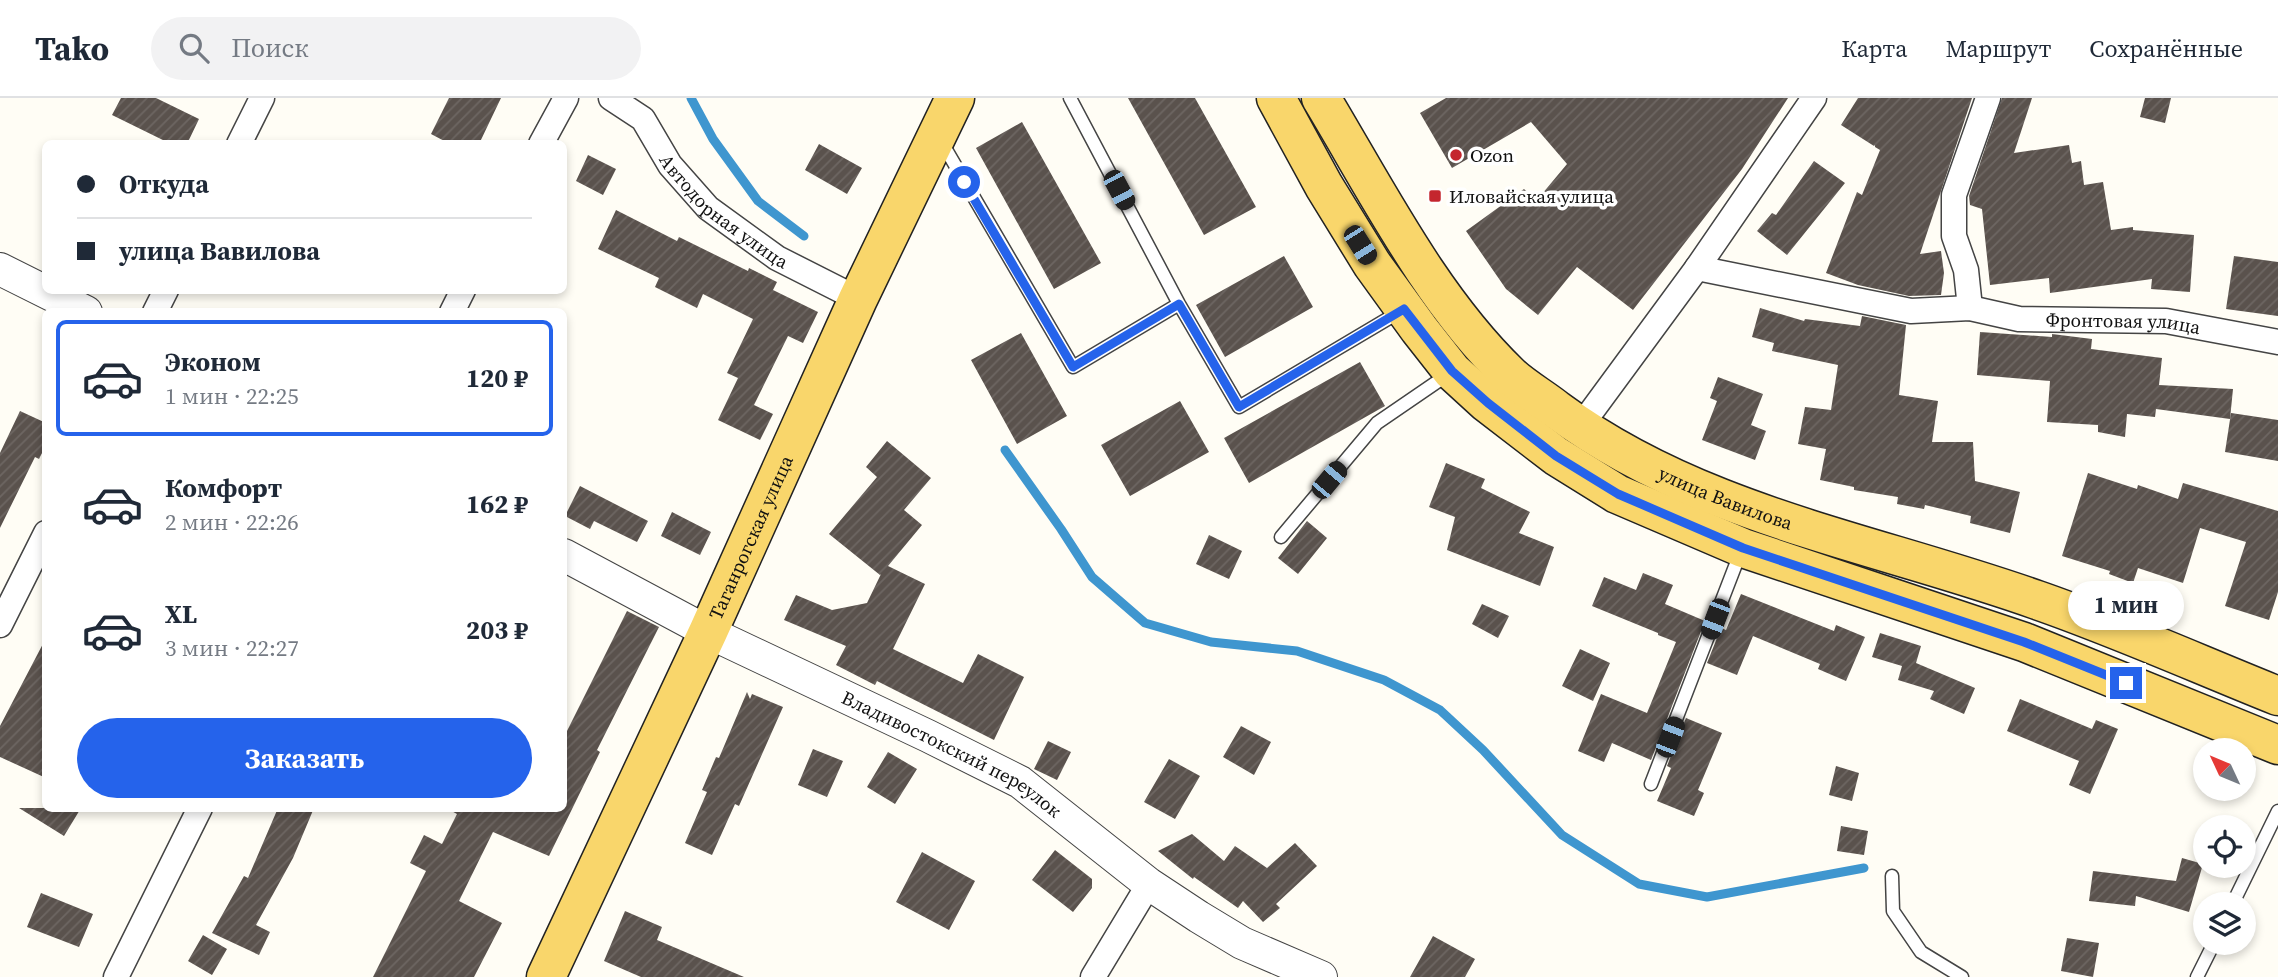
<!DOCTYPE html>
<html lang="ru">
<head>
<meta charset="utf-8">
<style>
	:root { --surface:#fff; --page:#f2f2f3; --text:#1f2937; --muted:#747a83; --line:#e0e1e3; --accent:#2563eb }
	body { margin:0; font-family:"Source Serif 4",serif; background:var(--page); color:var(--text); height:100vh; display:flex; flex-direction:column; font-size:26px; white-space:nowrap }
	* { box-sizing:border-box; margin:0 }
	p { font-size:23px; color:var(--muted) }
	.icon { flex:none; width:38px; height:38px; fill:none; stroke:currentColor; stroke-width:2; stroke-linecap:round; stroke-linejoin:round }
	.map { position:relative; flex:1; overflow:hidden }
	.drawer { position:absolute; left:42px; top:210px; width:525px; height:504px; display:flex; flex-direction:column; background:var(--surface); border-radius:10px; box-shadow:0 4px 10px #0003 }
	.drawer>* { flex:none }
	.hud { position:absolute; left:42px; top:42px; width:525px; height:154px; border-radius:10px; box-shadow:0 4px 10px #0003; display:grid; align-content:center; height:154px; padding:0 35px; background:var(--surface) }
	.needle { width:46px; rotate:314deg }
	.fabs { position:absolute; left:2193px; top:640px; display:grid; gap:14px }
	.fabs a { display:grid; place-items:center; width:63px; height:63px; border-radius:50%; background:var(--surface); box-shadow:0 4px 10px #0003; font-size:35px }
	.end { position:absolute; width:32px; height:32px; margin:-16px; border:9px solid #2563eb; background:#fff; box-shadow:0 0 0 4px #fff }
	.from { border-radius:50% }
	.bubble { position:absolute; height:49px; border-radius:24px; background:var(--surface); box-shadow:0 4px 10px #0003; font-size:23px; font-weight:700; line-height:49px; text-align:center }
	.car { position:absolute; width:21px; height:42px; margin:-21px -10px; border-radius:9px; box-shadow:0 0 5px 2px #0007; background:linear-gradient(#222 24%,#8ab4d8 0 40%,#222 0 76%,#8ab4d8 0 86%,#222 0) }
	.hud b { display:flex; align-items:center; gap:24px; height:66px; font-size:26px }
	.hud b+b { border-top:2px solid var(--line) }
	.hud i { width:18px; height:18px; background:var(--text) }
	ul { padding:12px 0 0; list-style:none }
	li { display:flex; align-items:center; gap:21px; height:116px; margin:0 14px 10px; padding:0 21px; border:4px solid transparent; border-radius:10px }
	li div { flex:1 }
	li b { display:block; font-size:26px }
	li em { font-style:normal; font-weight:700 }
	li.on { border-color:var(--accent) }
	li>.icon { width:63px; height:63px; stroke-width:1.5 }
	.button { display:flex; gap:14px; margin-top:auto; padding:14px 35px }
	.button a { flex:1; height:80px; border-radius:42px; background:var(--accent); color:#fff; font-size:28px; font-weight:700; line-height:80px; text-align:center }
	header { display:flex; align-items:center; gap:42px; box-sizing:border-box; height:98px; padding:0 35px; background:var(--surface); border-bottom:2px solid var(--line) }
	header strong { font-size:33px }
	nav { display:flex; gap:38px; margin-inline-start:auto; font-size:24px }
	.search { width:490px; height:63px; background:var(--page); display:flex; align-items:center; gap:18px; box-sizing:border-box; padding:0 24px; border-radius:38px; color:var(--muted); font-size:26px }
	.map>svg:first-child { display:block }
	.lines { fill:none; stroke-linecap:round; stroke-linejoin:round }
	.stream { stroke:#3f96cf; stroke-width:9 }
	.building { fill:url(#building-hatch) }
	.service-casing { stroke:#444; stroke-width:15 }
	.minor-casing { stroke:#444; stroke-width:27 }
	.tertiary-casing { stroke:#444; stroke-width:34 }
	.primary-casing { stroke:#222; stroke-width:41 }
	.service { stroke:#fff; stroke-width:12 }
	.minor { stroke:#fff; stroke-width:24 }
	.tertiary { stroke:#fff; stroke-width:32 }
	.primary { stroke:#f9d66b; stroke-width:38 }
	.route { stroke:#2563eb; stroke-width:9 }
	.poi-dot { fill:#c4262e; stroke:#fff; stroke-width:2.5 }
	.labels { text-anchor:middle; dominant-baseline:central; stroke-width:7; stroke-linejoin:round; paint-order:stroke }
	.poi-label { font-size:19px; fill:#111; stroke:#fff; text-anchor:start }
	.street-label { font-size:19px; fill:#111; stroke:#fff }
</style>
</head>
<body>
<header>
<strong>Tako</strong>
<div class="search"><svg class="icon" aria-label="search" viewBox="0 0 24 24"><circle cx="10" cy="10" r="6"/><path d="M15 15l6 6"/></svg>Поиск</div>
<nav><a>Карта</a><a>Маршрут</a><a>Сохранённые</a></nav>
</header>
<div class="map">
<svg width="2278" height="879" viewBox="0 0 2278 879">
	<defs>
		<pattern id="building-hatch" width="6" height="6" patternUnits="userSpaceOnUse" patternTransform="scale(1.75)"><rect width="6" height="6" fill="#5a524d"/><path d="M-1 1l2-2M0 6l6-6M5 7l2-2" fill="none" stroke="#6d6662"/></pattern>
	</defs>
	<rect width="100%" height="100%" fill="#fffdf5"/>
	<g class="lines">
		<path class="stream" d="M691 0 713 41 758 103 804 138
			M1005 352 1061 431 1092 479 1145 525 1211 544 1297 553 1384 582 1440 612 1483 652 1562 737 1639 786 1707 799 1864 770"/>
	</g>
	<path class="building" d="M121 0H156L199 21 187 46H171L112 17Z
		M449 0H501L479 46H450L431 36Z
		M1128 0H1195L1256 109 1204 137Z
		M1446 0H1788L1742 71 1633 212 1577 169 1538 217 1506 191 1466 133 1524 91 1537 102 1567 66 1531 24 1452 70 1420 15Z
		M1858 0H1972L1920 156 1941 153 1944 175 1941 197 1909 198 1858 187 1826 175 1857 94 1862 97 1880 52 1875 49V47L1874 48 1841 27Z
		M2002 0H2032L2014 55 2069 47 2072 65 2081 63 2084 87 2103 84 2111 132 2133 129V132L2194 137 2190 194 2151 191 2152 181 2050 195 2049 180 1990 187 1982 111 1970 107 1969 98Z
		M2145 0H2171L2165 25 2140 19Z
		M1022 24 1101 165 1054 191 976 50Z
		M819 46 862 70 847 96 805 72Z
		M588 57 616 71 603 97 576 83Z
		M1814 63 1845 85 1787 157 1757 133 1772 115 1776 117Z
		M616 112 677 143 679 139 748 173 749 170 777 184 773 192 818 214 803 245 788 238 754 307 773 316 760 342 718 322 738 280 727 275 753 221 703 196 697 210 655 189 659 180 598 151Z
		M1284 158 1313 209 1225 259 1196 207Z
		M2234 158 2278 164V218L2226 211Z
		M1760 210 1804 223 1805 221 1860 228 1862 218 1906 227 1899 297 1938 303 1932 344H1973L1975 383 2020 394 2010 435 1970 425 1971 418 1925 407 1924 411 1897 406 1898 399 1854 392V389L1820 382 1826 351 1798 346 1805 309 1831 312 1838 267 1772 253 1774 245 1752 239Z
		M1980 234 2052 239V236L2092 241 2091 251 2162 260 2159 287 2233 291 2230 321 2156 311 2155 319 2127 316 2125 339 2098 334V327L2047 324 2050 283 1977 277Z
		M1021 235 1067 318 1017 346 971 262Z
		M1360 264 1385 308 1249 385 1224 340Z
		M1718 279 1763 296 1751 327 1766 333 1755 362 1702 342 1717 303 1710 300Z
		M1180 303 1209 354 1130 398 1101 347Z
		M20 313 46 325V347L39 361 35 359 0 430V355Z
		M2231 315 2278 322V363L2225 354Z
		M887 343 931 380 904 412 922 427 888 468 925 486 893 551 963 585 978 556 1024 579 994 642 877 583 875 587 836 567 846 548 784 522 796 497 832 512 867 505 881 476 880 477 829 436 877 379 866 369Z
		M1446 365 1485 381 1481 390 1530 414 1519 435 1554 449 1540 488 1447 452 1455 419 1429 409Z
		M2088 375 2137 391 2138 387 2178 401 2183 385 2278 413V494L2269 522 2225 508 2246 444 2200 430 2183 485 2138 470 2133 485 2109 476 2110 473 2062 458Z
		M580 388 648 423 637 444 594 423 590 431 565 418Z
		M672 414 711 434 700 457 661 438Z
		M1307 423 1327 440 1298 476 1278 460Z
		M1209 437 1242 453 1229 481 1196 466Z
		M1643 475 1673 487 1665 506 1705 523 1651 662 1612 645 1604 664 1578 653 1601 596 1647 615 1676 544 1658 537V535L1592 508 1604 479 1636 492Z
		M1741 496 1834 533 1836 527 1865 539 1846 583 1818 571 1820 566 1753 538 1737 577 1707 565 1721 530 1726 532Z
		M1482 506 1509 518 1498 540 1472 526Z
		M627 513 659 529 597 652 600 654 549 758 493 734 459 803 502 825 474 879H373L426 773 410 765 424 737 442 746 457 716 446 710H564V639Z
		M1880 535 1921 548 1916 565 1975 590 1964 616 1930 601 1934 593 1898 582 1902 568 1872 559Z
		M46 540V680L0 659V628Z
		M1580 551 1610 565 1593 603 1562 588Z
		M747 594 750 601 752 596 783 609 739 708 735 706 712 757 685 745 707 694 702 692 716 659 719 660Z
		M2020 601 2092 631 2096 622 2118 631 2090 696 2069 687 2079 663 2007 633Z
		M1686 620 1722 635 1698 692 1704 695 1694 718 1657 703 1671 670 1667 668Z
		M1241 628 1271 644 1254 677 1223 659Z
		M1048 643 1071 654 1057 682 1034 671Z
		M813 651 843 663 827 699 798 687Z
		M888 654 917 671 895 706 867 689Z
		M1169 661 1200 678 1175 721 1144 704Z
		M1836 668 1859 675 1852 703 1829 697Z
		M19 710H81L64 738Z
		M278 710H314L293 760 256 827 270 834 259 857 212 835 244 778 248 780Z
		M1841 728 1868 733 1864 757 1837 753Z
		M1192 736 1224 763 1235 748 1267 770 1295 745 1317 768 1276 806 1280 810 1263 824 1243 803 1238 810 1194 779 1193 781 1158 753Z
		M1055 752 1092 781V790L1073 814 1032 782Z
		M922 754 975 783 949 832 896 804Z
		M2182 760 2203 766 2189 814 2136 798 2135 808 2089 803 2093 773 2176 783Z
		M41 795 93 816 79 849 27 829Z
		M625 813 662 829 657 842 744 879H641L604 863Z
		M203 837 227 851 212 877 188 863Z
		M1433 838 1475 861 1465 879H1410Z
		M2067 840 2099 845 2093 879 2061 873Z"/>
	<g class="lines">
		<defs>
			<path id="service" d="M1070 0 1179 206 1239 309 1401 213
				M941 43 1073 269 1179 206
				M1281 439 1377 325 1450 275
				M1651 686 1741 453
				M1892 778 1893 813 1921 854 1962 879
				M2232 807 2278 713
				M2197 879 2214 845"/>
			<g id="minor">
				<path id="s1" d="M611 0 643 21 670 67 708 110 777 160 858 201"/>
				<path d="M239 46 262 0"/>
				<path d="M541 46 566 0"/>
				<path id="s2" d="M1697 170 1911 213 1970 210 2019 221 2166 223 2278 244"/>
				<path d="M1970 210 1966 172 1954 138V97L1988 0"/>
				<path d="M155 214 166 192"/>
				<path d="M452 214 463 192"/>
				<path d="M1580 329 1697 170 1814 0"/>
				<path d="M0 527 46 435"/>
				<path d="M116 879 200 710"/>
				<path d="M1093 879 1149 786"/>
			</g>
			<g id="tertiary">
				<path d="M0 171 86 214"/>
				<path id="s3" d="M564 457 708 534 928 638 1020 684 1149 786 1199 819 1242 845 1321 879"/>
			</g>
			<g id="primary">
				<path d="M1276 0 1324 88 1372 166 1419 231 1452 273 1487 305 1556 358 1617 396 1743 450 2024 544 2278 647"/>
				<path id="s4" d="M1321 0C1377 93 1431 201 1510 277 1524 290 1542 300 1557 312 1699 417 1874 444 2037 502 2118 530 2198 566 2278 598"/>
				<path id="s5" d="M546 879 708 534 858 201 955 0"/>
			</g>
		</defs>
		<use href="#service" class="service-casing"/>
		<use href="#minor" class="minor-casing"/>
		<use href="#tertiary" class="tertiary-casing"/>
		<use href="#primary" class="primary-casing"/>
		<use href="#service" class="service"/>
		<use href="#minor" class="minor"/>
		<use href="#tertiary" class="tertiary"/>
		<use href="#primary" class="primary"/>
	</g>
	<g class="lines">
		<path class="route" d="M964 84 1073 269 1179 206 1239 309 1404 211 1452 273 1488 305 1556 358 1618 396 1743 450 2024 544 2126 585"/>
	</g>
	<g class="poi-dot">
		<circle cx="1456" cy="57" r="7"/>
		<rect x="1428" y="91" width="14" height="14" rx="3.5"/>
	</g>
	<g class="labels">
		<g class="poi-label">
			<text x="1470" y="57">Ozon</text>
			<text x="1449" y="98">Иловайская улица</text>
		</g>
		<g class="street-label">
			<text stroke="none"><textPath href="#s1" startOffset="163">Автодорная улица</textPath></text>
			<text stroke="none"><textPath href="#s2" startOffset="432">Фронтовая улица</textPath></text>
			<text stroke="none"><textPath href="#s4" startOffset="586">улица Вавилова</textPath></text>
			<text stroke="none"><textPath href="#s5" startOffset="485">Таганрогская улица</textPath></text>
			<text stroke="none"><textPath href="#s3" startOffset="436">Владивостокский переулок</textPath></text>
		</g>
	</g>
</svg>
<div class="fabs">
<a><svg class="needle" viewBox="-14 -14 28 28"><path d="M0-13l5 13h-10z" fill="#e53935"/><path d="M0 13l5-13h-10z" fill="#747a83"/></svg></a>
<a><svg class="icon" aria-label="locate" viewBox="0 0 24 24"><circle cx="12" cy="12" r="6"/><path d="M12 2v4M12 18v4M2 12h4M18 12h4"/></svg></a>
<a><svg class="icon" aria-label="layers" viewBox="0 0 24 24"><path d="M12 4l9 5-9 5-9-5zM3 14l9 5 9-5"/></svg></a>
</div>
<i class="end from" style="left:964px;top:84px"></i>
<i class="end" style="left:2126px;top:585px"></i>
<div class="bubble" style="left:2068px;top:483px;width:116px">1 мин</div>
<i class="car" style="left:1119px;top:92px;rotate:152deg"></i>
<i class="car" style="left:1360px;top:147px;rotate:148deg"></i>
<i class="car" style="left:1329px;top:382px;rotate:40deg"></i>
<i class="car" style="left:1715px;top:521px;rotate:201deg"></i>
<i class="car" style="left:1670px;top:639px;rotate:21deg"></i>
<div class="hud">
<b><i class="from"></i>Откуда</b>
<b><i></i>улица Вавилова</b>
</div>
<section class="drawer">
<ul>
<li class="on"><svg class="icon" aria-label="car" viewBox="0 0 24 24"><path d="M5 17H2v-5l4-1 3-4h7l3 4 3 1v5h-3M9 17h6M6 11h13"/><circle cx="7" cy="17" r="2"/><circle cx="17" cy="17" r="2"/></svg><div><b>Эконом</b><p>1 мин · 22:25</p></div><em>120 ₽</em></li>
<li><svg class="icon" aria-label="car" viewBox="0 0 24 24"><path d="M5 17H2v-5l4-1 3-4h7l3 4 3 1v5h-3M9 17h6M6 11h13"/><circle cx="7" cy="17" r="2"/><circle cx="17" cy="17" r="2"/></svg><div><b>Комфорт</b><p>2 мин · 22:26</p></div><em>162 ₽</em></li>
<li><svg class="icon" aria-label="car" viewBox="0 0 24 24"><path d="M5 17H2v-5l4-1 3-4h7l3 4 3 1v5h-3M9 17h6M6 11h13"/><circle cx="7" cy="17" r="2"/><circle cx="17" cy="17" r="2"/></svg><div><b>XL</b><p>3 мин · 22:27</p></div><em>203 ₽</em></li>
</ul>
<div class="button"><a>Заказать</a></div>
</section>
</div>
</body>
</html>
